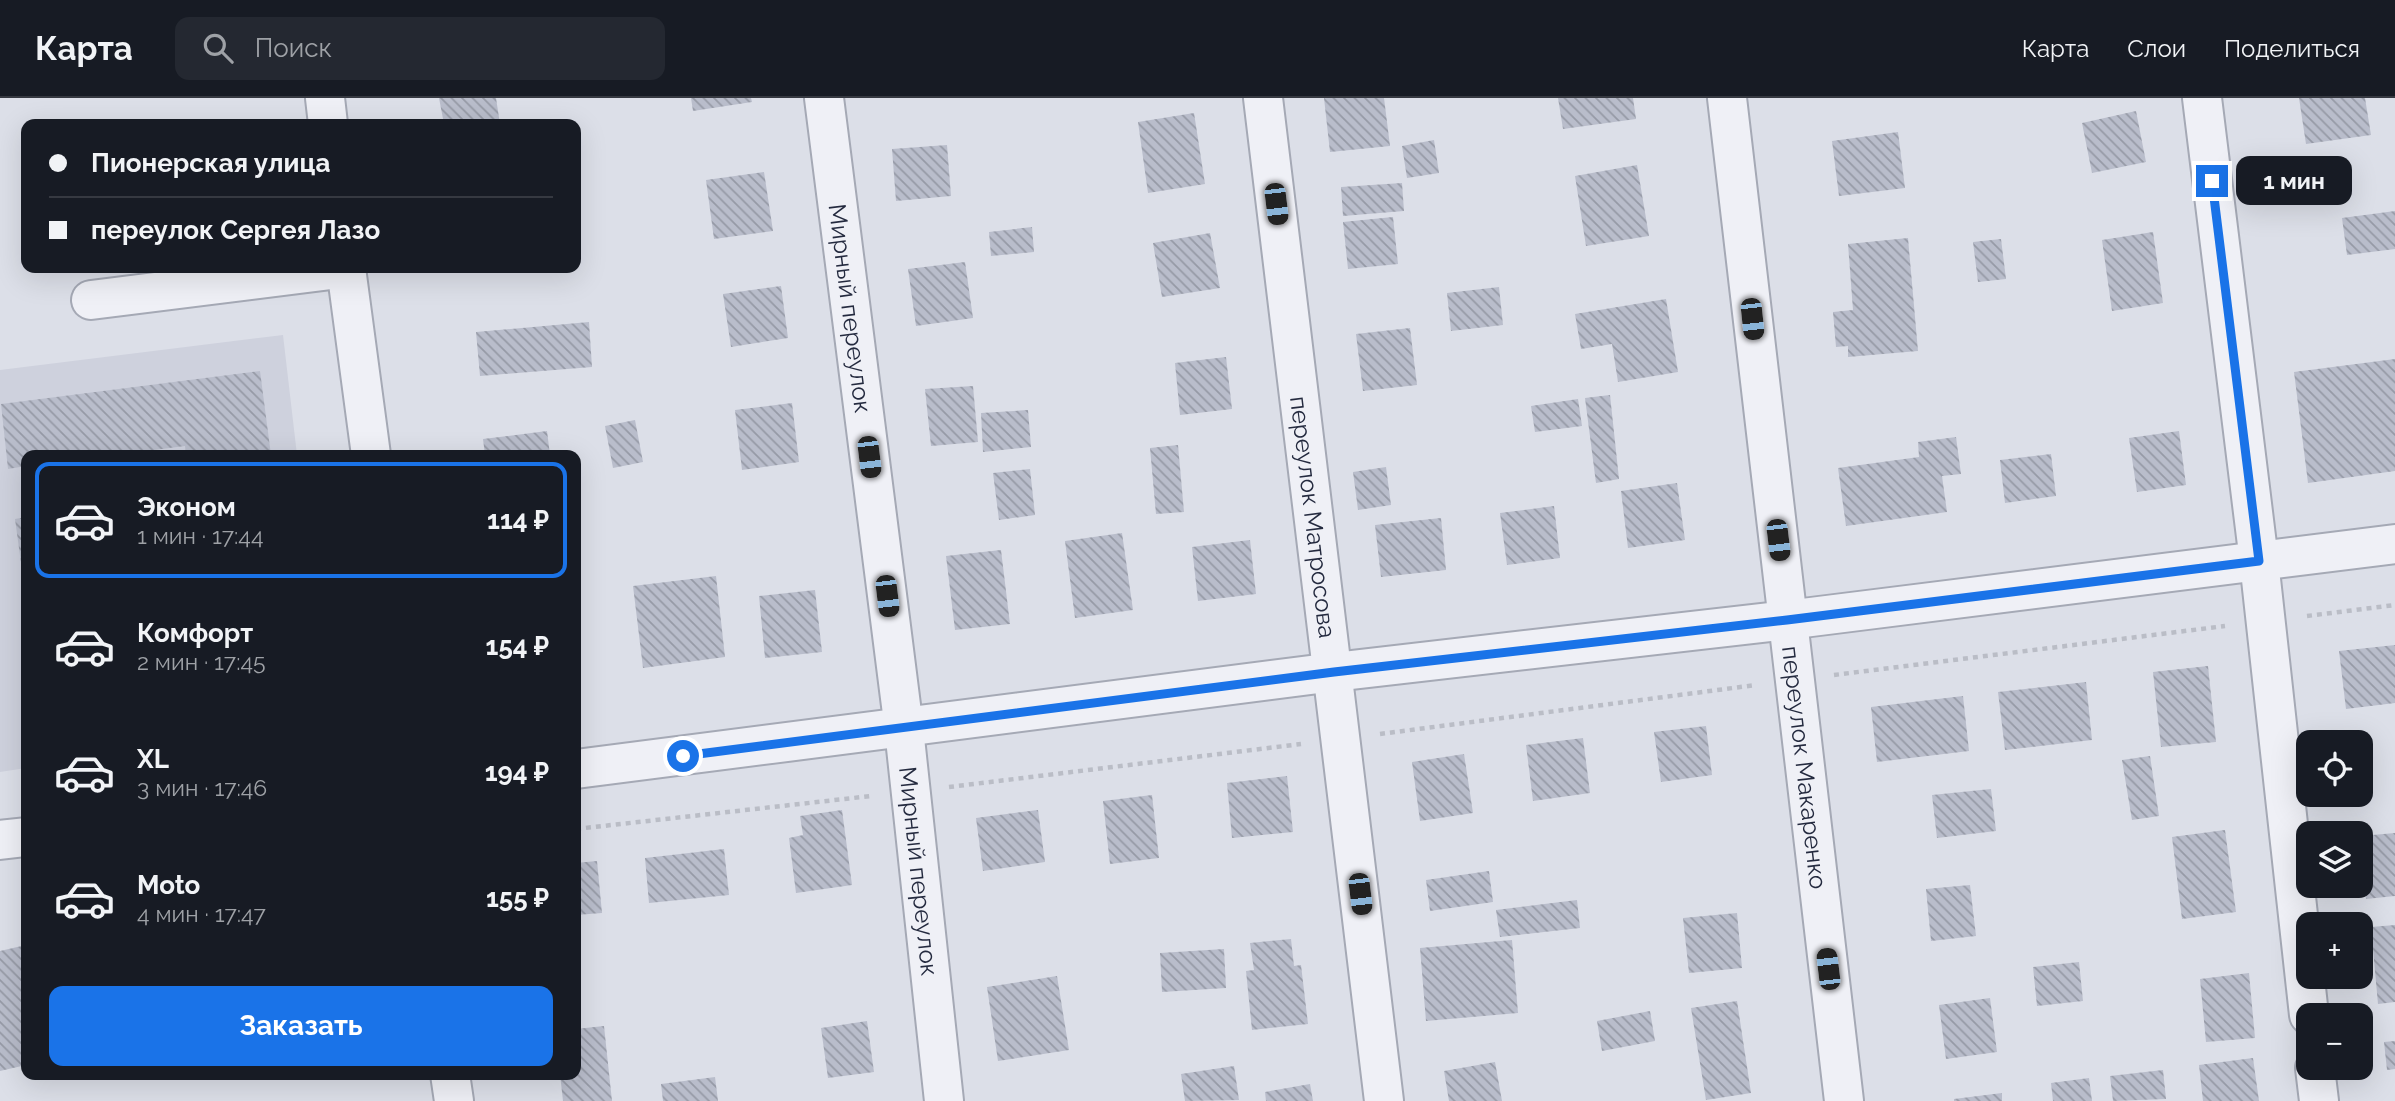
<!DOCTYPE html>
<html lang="ru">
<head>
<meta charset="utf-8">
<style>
	:root { --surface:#171b24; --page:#242831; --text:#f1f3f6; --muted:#9ea1a6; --line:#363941; --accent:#1a73e8 }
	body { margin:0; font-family:Raleway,sans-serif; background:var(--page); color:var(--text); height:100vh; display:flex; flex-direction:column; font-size:26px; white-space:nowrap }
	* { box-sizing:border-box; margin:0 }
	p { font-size:23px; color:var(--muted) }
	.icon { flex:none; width:38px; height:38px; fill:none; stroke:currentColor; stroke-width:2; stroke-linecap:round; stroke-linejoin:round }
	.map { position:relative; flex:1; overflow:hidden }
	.panel { position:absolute; left:21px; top:352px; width:560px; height:630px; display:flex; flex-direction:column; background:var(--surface); border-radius:14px; box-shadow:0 7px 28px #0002 }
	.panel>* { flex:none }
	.guide { position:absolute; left:21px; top:21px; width:560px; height:154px; border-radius:14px; box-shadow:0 7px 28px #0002; display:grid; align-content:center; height:154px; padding:0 28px; background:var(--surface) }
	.buttons { position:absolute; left:2296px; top:632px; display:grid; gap:14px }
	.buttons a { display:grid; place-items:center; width:77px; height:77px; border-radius:14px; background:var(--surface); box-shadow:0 7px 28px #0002; font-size:35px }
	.end { position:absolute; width:32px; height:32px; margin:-16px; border:9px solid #1a73e8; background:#fff; box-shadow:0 0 0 4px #fff }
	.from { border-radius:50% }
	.bubble { position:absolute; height:49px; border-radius:14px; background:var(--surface); box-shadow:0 7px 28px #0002; font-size:23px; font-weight:700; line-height:49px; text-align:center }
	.car { position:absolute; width:21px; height:42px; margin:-21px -10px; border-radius:9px; box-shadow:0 0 5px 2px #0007; background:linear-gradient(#222 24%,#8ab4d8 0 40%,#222 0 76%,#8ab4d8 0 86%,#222 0) }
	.guide b { display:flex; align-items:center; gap:24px; height:66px; font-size:26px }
	.guide b+b { border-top:2px solid var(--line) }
	.guide i { width:18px; height:18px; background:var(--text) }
	ul { padding:12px 0 0; list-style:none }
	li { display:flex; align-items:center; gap:21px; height:116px; margin:0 14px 10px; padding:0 14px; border:4px solid transparent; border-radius:14px }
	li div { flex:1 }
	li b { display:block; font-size:26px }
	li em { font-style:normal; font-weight:700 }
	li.active { border-color:var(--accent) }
	li>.icon { width:63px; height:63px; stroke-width:1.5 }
	.action { display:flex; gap:14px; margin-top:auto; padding:14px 28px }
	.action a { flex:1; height:80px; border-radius:14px; background:var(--accent); color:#fff; font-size:28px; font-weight:700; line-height:80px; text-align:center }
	header { display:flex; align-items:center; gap:42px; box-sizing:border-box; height:98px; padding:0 35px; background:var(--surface); border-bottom:2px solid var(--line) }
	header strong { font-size:33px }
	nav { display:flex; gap:38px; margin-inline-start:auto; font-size:24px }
	.search { width:490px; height:63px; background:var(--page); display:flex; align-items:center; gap:18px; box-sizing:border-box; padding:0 24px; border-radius:14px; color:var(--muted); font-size:26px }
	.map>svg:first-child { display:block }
	.built { fill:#ced1dd }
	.building { fill:url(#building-back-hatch) }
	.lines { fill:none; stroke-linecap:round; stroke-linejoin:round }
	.minor-casing { stroke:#a5a9b5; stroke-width:42 }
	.path { stroke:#babdc6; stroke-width:4.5; stroke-dasharray:5 5; stroke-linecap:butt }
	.minor { stroke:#eff0f6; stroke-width:38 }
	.route { stroke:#1a73e8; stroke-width:9 }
	.labels { text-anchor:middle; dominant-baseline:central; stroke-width:5; stroke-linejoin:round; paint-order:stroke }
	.street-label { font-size:24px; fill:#242a3f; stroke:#ebeef5 }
</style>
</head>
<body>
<header>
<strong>Карта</strong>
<div class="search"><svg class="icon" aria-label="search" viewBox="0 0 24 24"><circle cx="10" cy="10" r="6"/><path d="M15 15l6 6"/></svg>Поиск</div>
<nav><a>Карта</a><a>Слои</a><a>Поделиться</a></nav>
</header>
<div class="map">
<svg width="2395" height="1003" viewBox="0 0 2395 1003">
	<defs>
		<pattern id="building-back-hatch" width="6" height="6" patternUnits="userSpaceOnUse" patternTransform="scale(1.75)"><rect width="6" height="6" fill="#b9bdcb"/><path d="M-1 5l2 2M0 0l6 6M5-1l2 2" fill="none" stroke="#969aa6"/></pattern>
	</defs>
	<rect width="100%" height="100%" fill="#dcdfe8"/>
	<path class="built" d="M283 237 297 357H26V670L0 674V272Z"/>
	<path class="building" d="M439 0H496L500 26H444Z
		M691 0H751L752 4 693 13Z
		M1324 0H1384L1390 48 1330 54Z
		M1558 0H1633L1636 21 1563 31Z
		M2299 0H2365L2371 37 2306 46Z
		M2136 13 2146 64 2092 75 2082 25Z
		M1194 15 1205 86 1148 95 1138 24Z
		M1898 34 1905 90 1839 98 1832 43Z
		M1434 42 1439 75 1407 80 1402 48Z
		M947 47 951 98 896 103 892 51Z
		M1637 67 1649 138 1586 148 1575 78Z
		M764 74 773 133 714 141 706 82Z
		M1402 85 1404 113 1343 118 1341 89Z
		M2395 113V151L2347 157 2342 120Z
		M1393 119 1398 166 1348 171 1343 124Z
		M1032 129 1034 154 991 158 989 134Z
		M2153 134 2163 205 2112 213 2102 142Z
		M1210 135 1220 190 1162 199 1153 145Z
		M1908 140 1918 253 1848 259V248L1836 249 1833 214 1853 212 1848 146Z
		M2001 141 2006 181 1978 184 1973 144Z
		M965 164 973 220 916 228 908 171Z
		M781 188 788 240 731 249 723 196Z
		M1499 189 1503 227 1451 233 1447 195Z
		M1666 201 1678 274 1618 284 1612 246 1581 251 1575 216Z
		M589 224 592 269 480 278 476 234Z
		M1410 230 1417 287 1363 293 1356 236Z
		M1226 259 1232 311 1180 317 1175 265Z
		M2395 261V373L2308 385 2294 274Z
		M260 273 271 357H186L185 348 115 357H26V368L8 371 1 306Z
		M973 288 978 344 931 348 925 291Z
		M1610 297 1619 381 1596 385 1585 300Z
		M1578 301 1582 328 1535 334 1531 308Z
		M792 305 799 364 742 372 735 312Z
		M1028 312 1031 349 983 354 981 315Z
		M635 322 643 364 613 370 605 328Z
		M547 333 550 357H485L483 341Z
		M2179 333 2186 387 2137 394 2129 340Z
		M1956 339 1961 376 1942 378 1947 414 1846 428 1838 370 1919 359 1918 344Z
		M1178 347 1184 414 1156 416 1150 350Z
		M2051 356 2056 398 2005 405 2000 362Z
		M1386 369 1391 407 1358 412 1353 374Z
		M1030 371 1035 417 999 422 993 375Z
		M1677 385 1685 442 1628 450 1621 393Z
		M1554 408 1560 460 1507 467 1500 415Z
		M26 419V494H25L15 421Z
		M1441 420 1446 472 1381 479 1375 427Z
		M1122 435 1133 512 1075 520 1065 443Z
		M1250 442 1256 496 1198 503 1192 449Z
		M1001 452 1010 526 955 532 946 458Z
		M716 478 725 559 643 570 633 488Z
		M815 492 822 554 765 560 759 498Z
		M2395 547V605L2346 611 2339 553Z
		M2208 568 2216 644 2161 649 2153 574Z
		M2086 584 2092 642 2005 652 1998 594Z
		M1963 598 1969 653 1877 664 1871 609Z
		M1706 628 1712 677 1661 684 1654 634Z
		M1583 640 1590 695 1533 703 1526 647Z
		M1464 656 1473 715 1420 723 1412 664Z
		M2150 658 2159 718 2132 722 2122 662Z
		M1287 678 1293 734 1232 740 1227 685Z
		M1991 691 1996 733 1937 740 1932 697Z
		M1152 697 1159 760 1110 766 1103 703Z
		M842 712 852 787 796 795 789 740 803 737 800 718Z
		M1038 712 1045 764 983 773 976 720Z
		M2225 732 2236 814 2182 821 2172 739Z
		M2395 735V798L2366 801 2361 738Z
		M724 751 729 797 649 805 645 760Z
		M597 763 602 815 576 817V765Z
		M1489 773 1493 804 1430 813 1426 782Z
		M1970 787 1976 838 1931 843 1926 791Z
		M1577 802 1580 830 1500 839 1496 812Z
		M1737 815 1742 870 1689 875 1683 820Z
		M2395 827V904L2378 906 2371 829Z
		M1291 841 1294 868 1301 867 1308 926 1252 932 1246 873 1254 872 1250 845Z
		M1512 842 1518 915 1426 923 1420 850Z
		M26 847V967L0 973V853Z
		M1224 851 1226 890 1162 894 1160 855Z
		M2079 864 2083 903 2037 908 2033 869Z
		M2249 875 2255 940 2206 944 2200 881Z
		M1057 878 1069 952 998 963 987 889Z
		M1990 900 1997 954 1946 961 1939 907Z
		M1737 903 1751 995 1706 1002 1691 910Z
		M1650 913 1655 943 1602 953 1597 923Z
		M867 923 874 974 828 980 821 930Z
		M604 928 612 1003H563L560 976H576V931Z
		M2395 943V971L2387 972 2384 944Z
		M2253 960 2259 1003H2203L2199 967Z
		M1495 964 1502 1003H1449L1444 973Z
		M1234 968 1239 1002 1185 1003 1181 976Z
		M2163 972 2166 1001 2113 1003 2110 978Z
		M715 979 718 1003H663L661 986Z
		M2089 980 2092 1003H2053L2051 985Z
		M1310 986 1313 1003H1266L1265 994Z
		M2002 995V1003H1954V1001Z"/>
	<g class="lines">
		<defs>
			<g id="minor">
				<path d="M325 0 328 26"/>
				<path id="s1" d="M824 0 904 631 944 1003"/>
				<path id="s2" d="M1263 0 1384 1003"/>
				<path id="s3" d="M1727 0 1844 1003"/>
				<path d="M2202 0 2259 463 2309 917"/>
				<path d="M346 170 371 357"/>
				<path d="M91 202 347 170"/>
				<path d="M576 671 1334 574 1787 522 2395 446"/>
				<path d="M0 742 26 739"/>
				<path d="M2315 970 2319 1003"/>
				<path d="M450 976 454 1003"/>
			</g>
		</defs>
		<use href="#minor" class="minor-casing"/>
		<path class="path" d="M2307 518 2395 507
			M1834 577 2225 528
			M1380 636 1756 587
			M949 689 1301 646
			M576 731 871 698"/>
		<use href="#minor" class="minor"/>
	</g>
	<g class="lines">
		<path class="route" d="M683 658 1334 574 1787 522 2259 463 2212 83"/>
	</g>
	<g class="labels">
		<g class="street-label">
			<text stroke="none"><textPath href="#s1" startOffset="212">Мирный переулок</textPath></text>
			<text stroke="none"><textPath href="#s2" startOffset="422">переулок Матросова</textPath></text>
			<text stroke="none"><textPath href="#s3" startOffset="674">переулок Макаренко</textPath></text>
			<text stroke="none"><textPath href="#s1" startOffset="779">Мирный переулок</textPath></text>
		</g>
	</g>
</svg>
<div class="buttons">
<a><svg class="icon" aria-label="locate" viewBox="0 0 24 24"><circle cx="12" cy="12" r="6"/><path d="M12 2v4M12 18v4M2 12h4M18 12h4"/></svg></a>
<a><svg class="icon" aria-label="layers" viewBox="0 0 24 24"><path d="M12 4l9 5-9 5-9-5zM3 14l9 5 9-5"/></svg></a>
<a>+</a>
<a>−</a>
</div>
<i class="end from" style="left:683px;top:658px"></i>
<i class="end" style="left:2212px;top:83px"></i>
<div class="bubble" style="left:2236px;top:58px;width:116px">1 мин</div>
<i class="car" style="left:1276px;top:106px;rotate:173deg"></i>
<i class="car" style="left:1752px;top:221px;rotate:174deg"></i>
<i class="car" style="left:869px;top:359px;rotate:173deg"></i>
<i class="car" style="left:1778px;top:442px;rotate:173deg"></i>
<i class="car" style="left:887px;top:498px;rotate:173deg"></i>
<i class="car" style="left:1360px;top:796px;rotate:173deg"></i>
<i class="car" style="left:1828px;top:871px;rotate:353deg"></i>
<div class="guide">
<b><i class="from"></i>Пионерская улица</b>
<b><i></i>переулок Сергея Лазо</b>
</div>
<section class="panel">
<ul>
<li class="active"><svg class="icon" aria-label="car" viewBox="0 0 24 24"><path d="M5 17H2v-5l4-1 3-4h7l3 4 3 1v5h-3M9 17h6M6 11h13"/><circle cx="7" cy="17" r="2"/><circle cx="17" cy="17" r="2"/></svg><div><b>Эконом</b><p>1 мин · 17:44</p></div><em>114 ₽</em></li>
<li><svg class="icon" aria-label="car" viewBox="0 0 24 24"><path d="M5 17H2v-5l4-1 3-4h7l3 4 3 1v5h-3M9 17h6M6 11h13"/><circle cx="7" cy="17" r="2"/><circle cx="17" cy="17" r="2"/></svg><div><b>Комфорт</b><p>2 мин · 17:45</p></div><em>154 ₽</em></li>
<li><svg class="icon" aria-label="car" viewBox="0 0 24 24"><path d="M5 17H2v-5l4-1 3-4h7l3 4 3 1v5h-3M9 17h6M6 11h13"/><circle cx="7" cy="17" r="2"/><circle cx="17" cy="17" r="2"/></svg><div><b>XL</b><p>3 мин · 17:46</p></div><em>194 ₽</em></li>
<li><svg class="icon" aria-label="car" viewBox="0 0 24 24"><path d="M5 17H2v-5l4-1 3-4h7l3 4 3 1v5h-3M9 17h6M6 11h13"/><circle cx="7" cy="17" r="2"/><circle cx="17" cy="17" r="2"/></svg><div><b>Moto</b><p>4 мин · 17:47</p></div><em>155 ₽</em></li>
</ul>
<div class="action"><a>Заказать</a></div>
</section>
</div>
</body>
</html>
